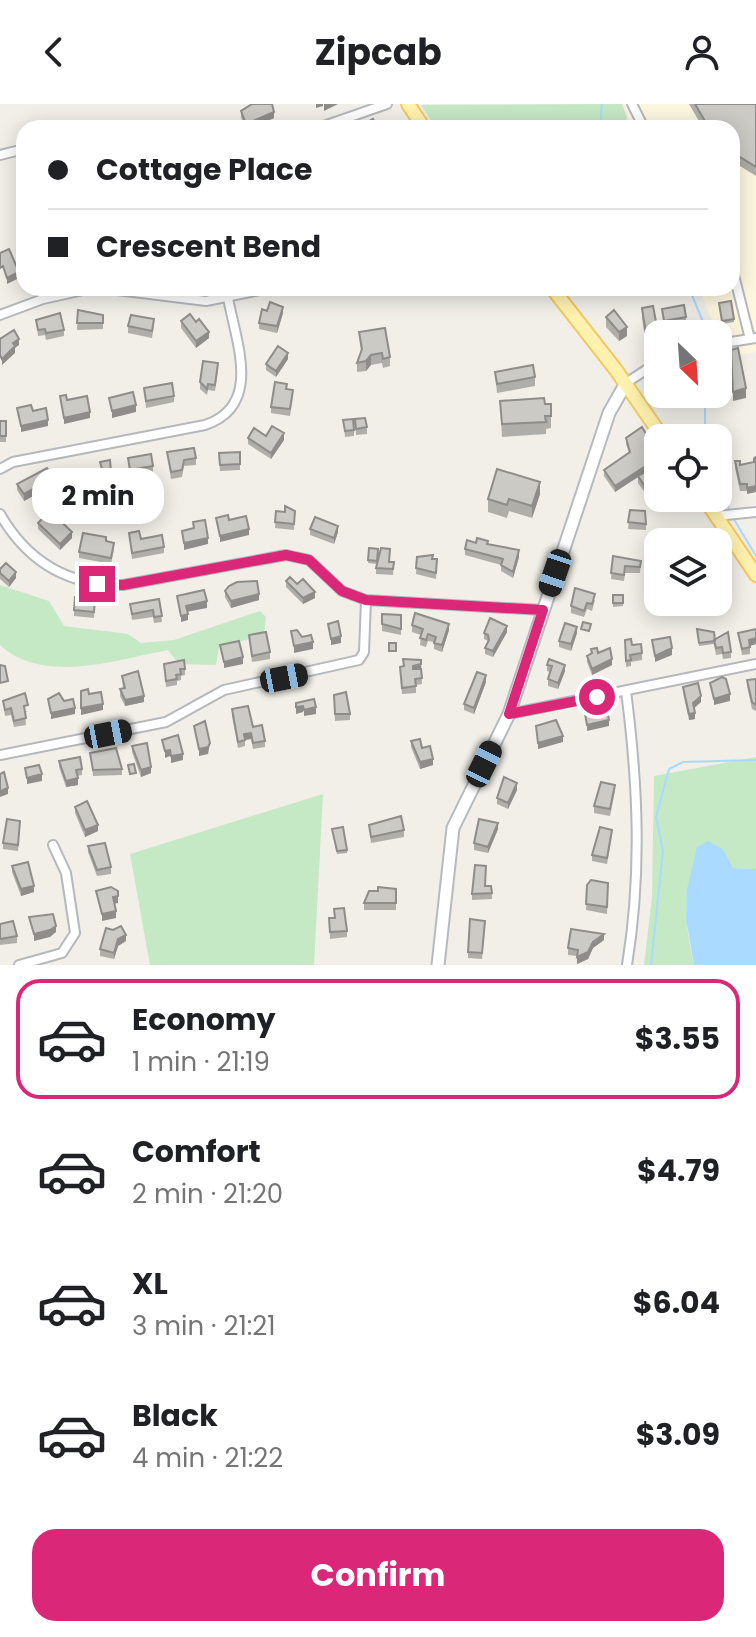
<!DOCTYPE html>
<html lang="en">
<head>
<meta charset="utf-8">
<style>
	:root { --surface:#fff; --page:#f6f6f6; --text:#202124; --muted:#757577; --line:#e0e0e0; --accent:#db2777 }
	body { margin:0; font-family:Poppins,sans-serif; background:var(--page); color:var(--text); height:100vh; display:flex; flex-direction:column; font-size:30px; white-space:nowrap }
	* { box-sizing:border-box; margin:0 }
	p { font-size:26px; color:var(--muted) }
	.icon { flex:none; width:44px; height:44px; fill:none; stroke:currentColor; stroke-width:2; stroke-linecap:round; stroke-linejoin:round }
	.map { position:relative; height:861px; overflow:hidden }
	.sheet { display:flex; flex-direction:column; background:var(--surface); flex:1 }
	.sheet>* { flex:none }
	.hud { position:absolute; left:16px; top:16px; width:724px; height:176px; border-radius:24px; box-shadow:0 4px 20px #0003; display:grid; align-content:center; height:176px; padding:0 32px; background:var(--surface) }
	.needle { width:52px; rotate:155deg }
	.fabs { position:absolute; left:644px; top:216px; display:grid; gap:16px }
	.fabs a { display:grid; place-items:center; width:88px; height:88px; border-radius:16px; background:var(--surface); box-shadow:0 4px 20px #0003; font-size:40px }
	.end { position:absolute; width:36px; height:36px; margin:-18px; border:10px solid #db2777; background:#fff; box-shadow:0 0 0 4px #fff }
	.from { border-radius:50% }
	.bubble { position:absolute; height:56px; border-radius:24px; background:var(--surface); box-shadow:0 4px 20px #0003; font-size:26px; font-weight:700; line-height:56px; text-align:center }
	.car { position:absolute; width:24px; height:48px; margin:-24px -12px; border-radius:10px; box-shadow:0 0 6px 2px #0007; background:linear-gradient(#222 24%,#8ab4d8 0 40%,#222 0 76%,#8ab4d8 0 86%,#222 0) }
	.hud b { display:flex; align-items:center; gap:28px; height:76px; font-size:30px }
	.hud b+b { border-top:2px solid var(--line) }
	.hud i { width:20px; height:20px; background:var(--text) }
	ul { padding:14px 0 0; list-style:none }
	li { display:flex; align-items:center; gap:24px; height:120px; margin:0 16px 12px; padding:0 16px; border:4px solid transparent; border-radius:24px }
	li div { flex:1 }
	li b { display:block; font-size:30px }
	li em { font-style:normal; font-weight:700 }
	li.selected { border-color:var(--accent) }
	li>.icon { width:72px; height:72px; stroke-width:1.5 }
	.action { display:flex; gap:16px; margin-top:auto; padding:16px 32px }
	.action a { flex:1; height:92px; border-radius:24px; background:var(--accent); color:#fff; font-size:32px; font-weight:700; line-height:92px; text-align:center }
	header { display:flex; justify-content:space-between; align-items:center; height:104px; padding:0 32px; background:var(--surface); font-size:36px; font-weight:700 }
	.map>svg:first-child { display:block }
	.commercial { fill:#fef7e0 }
	.green { fill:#c5e8c5 }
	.water { fill:#aadaff }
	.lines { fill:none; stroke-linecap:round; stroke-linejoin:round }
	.stream { stroke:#aadaff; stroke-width:2 }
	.minor-casing { stroke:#b5b8bc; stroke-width:12 }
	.secondary-casing { stroke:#b6babf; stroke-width:15 }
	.primary-casing { stroke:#f2c960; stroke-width:16 }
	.minor { stroke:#fff; stroke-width:8 }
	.secondary { stroke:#fff; stroke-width:11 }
	.primary { stroke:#fff2af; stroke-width:12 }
	.wall { fill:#afaea9 }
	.shaded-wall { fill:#8f8d8a }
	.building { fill:#cccac5; stroke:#8f8d8a; stroke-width:2 }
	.route { stroke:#db2777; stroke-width:10 }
</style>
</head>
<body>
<header><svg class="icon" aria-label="back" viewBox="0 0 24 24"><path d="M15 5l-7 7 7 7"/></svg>Zipcab<svg class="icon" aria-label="person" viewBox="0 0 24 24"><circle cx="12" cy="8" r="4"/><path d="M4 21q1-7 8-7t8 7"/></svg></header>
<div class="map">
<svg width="756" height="861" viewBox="0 0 756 861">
	<rect width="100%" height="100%" fill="#f1efe8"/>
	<path class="commercial" d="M624 0H756V248L718 255V230H712L714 222 699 184H732V24H632Z"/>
	<path class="green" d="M622 0 627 14 622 24H436L421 1Z
		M0 481 49 497 64 522 128 530 141 539 174 536 260 507 266 513 264 531 219 543 216 561 179 560 168 546C115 556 44 581 0 541Z
		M756 653V765L733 764 723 745 694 764C682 801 686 824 694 861H644L652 793 654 672Z
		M323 690 314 861H150L130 750Z"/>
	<path class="water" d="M708 737 723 745 733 764 756 765V861H694L686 815 687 786 697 743Z"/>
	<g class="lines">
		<path class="stream" d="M600 24 602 0
			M689 184 708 230
			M705 290V321L709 334
			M718 358 729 406
			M732 412 756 452
			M651 861 663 747 656 713 669 665 683 658 756 656"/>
		<defs>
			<path id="minor" d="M632 0 644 24
				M318 24 387 0
				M0 51 24 45
				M732 163 750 235
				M101 184 206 197 270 184
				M0 211 43 195 92 184
				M718 240 756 234
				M626 279 658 258
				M0 365 13 358 205 321C263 302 236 238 228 194
				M0 410C27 457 68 482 123 481L286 451 309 456 342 487 366 496 543 506
				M716 412 756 408
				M626 587C638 680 642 769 627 861
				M509 610 756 560
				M0 651 166 618 224 586 359 556 364 548 366 496
				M19 861 62 849 75 829 66 769 53 741"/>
			<path id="secondary" d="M438 861 453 724 509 610 609 309 626 279"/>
			<path id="primary" d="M408 0 424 24
				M552 184 616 266 663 334
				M704 394 756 471"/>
		</defs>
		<use href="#minor" class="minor-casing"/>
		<use href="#secondary" class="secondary-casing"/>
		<use href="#primary" class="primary-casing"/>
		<use href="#minor" class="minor"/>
		<use href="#secondary" class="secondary"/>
		<use href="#primary" class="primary"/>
	</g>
	<path class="wall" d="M689 0H756V72L732 57V24H703Z
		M241 7 274 14 251 24H245L241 13Z
		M719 202 734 215V218L722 220Z
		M642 204 658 228V238L646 240 642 214Z
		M662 205 686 213V220L664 224Z
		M78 206 103 211V225L77 226Z
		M283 209 277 229 259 225V219Z
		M606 213 627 232 619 237 606 223Z
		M36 216 64 226V232L46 236 45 231 38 232Z
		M181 217 209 234 196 244 181 224Z
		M128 222H154L152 234 128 229Z
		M359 228 390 253V262L383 264 382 259 371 261 366 267 357 268V259L361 248Z
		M288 255 276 273 266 266V260Z
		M218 266 215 287 208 286 207 291 200 285V278Z
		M495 268 535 273V282L497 289Z
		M144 284 174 292V298L146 304Z
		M287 285 293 292 290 312 271 309V303Z
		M500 297 551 300V324L546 325V330L502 333Z
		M355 315 367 323V330L356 331Z
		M343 316 354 326V332L345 333Z
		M0 317H6V338H0Z
		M266 332 284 336 271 355 248 340V334Z
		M626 334 656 370 658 368V390L654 392 648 393 638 379V373L615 388 604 372V366L629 349 626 340Z
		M167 348 196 354V361L184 362 182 373 171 375Z
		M240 348V366L220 367 219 349Z
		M128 354 153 362V369L130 372Z
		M110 356 112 385 83 388 81 369 101 366 100 358Z
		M735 357 740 361 754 358 747 390V387H740L735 364Z
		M17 380 53 381 24 397 17 386Z
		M540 390 532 414 509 407 507 414 488 408V395Z
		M630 406 646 420V426L628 425Z
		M276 407 285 408 295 407 294 426 275 424Z
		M38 419 72 434 60 446 38 425Z
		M310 425 338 428 334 440 310 431Z
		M129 429 141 435 164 443V449L132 455Z
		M476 439 488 440 519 453 513 474 501 467V461L465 451V445Z
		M369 444 378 445 377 460 368 459Z
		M114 445 111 460 79 454V448Z
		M613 452 641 457 640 469H625L624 477 611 475Z
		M417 453 437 455 436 475 416 470Z
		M389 458H394L393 471 376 470V464Z
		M0 465 16 474 9 483 0 475Z
		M286 477 297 480 315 494 303 500 286 483Z
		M225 487 259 496 231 504 225 493Z
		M613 491H623V502L613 503Z
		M159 495 162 518 154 519 153 513 132 516 130 500Z
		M595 496 592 507 587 505 584 513 571 509V502Z
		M95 501 94 514 74 512V506Z
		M382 510 401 511V531L382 527Z
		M412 521 449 526 442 548 434 545V538L428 537 426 543 420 541 421 531 412 528Z
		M697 525 715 535 731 548V554L723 555 722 550 716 551 714 540 699 542Z
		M756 525V540L750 542V550L742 551 738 529Z
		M507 528 493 553 485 550V544L488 537 484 535V529Z
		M577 529 571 547 559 543V537Z
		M249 531 270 548V555L252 558Z
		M625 536 642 549V556L631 558V562L626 563Z
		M591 545 598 549 612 561 592 571 587 558V552L591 550Z
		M403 555 421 556 422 580 416 581V589L402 590 400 563 403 562Z
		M164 560 185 565V571L181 572V576L177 577V581L166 583Z
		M547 561 565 567 558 585 548 582V575L550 568 547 567Z
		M122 572 144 598 125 602 120 592V585H123Z
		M756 575V607L752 605 747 582V576Z
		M486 578 474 610 464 606V600Z
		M683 583 701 598 694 604 695 615 689 616 683 589Z
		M3 597 28 608H25L26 621 14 623 11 611 5 612Z
		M334 597 350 610V616L335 617Z
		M232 605 253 623 265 637V643L253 645 251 635 245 636V642L238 644 232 612Z
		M411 637 422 644 433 661 420 665 411 643Z
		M132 642 151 669 141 673 132 648Z
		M90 649 122 665V671L93 672Z
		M59 657 82 665V671L77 672 78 681 66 683 59 663Z
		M517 686 508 705 497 700V694Z
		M615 687 610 712 594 709V702Z
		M75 703 98 727 85 733 75 709Z
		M369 721 404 726V733L371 739Z
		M20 723 18 747 3 745V739Z
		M332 725 347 746V749L337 750Z
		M498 725 488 749 474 746V739Z
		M612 732 607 760 592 757V751Z
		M88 742 111 763V770L97 772 88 748Z
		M12 762 34 788 21 792 12 768Z
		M608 779 607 810 586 806 587 781Z
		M486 782 492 789V795L472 796V790Z
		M396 785V806H364V799L378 787Z
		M329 814H335L347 827V833L330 835Z
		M0 820 17 832V839L0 841Z
		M485 823 482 855 468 854V848Z
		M604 836 593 844 588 855 577 860V852L568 851V844Z
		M126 837 118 842 114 855 100 852V845Z"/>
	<path class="shaded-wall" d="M316 0H323V2L316 4Z
		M324 0H338L324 7Z
		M274 8V14L251 24H246V20Z
		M19 168V174L7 180V174Z
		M283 203V209L277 229V222Z
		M627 223V232L619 237V228Z
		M209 228V234L196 244V237Z
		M19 235V241L15 244V249L2 261V255L13 239Z
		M288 249V255L276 273V267Z
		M371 251V261L366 267V257Z
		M746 284V294L733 297V288Z
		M136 301V308L112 314V307Z
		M90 308V314L64 320V314Z
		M48 316V322L21 328V322Z
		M284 329V336L271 355V349Z
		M658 356V363L650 368V362Z
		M644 363V369L615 388V382Z
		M53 374V381L24 397V390Z
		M540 378V390L532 414V402Z
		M756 382V388L747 390V384Z
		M338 422V428L334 440V434Z
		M249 425V431L220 438V432Z
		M72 428V434L60 446V440Z
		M208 434V440L184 446V439Z
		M519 446V453L513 474V468Z
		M729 458V464L718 472V466Z
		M16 468V474L9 483V477Z
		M315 488V494L303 500V494Z
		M259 490V496L231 504V497Z
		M207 497V504L186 508V502Z
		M188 510V516L181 518V512Z
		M449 520V526L442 548V541Z
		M507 522V528L493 553V547Z
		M577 523V529L571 547V540Z
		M341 532V539L331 541V535Z
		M756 534V540L749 542V536Z
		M313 538V545L294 549V542Z
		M672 544V551L655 558V552Z
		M243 553V560L224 564V558Z
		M612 555V561L592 571V565Z
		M421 560V566L413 568V562Z
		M565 561V567L558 585V579Z
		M486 571V578L474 610V604Z
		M730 590V597L714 601V595Z
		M144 592V598L125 602V596Z
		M701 592V598L693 605V599Z
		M103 600V606L81 611V604Z
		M303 602V608L296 610V603Z
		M316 603V610L304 612V606Z
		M75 604V610L51 615V609Z
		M695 609V615L689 616V610Z
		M609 616V622L587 627V621Z
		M251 629V635L244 636V630Z
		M563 632V638L538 645V639Z
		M210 639 208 650 199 652V645Z
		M170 646V652L165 654V647Z
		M183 650V656L171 659V652Z
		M433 655V661L420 665V658Z
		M151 663V669L141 673V666Z
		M42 670V677L27 680V674Z
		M78 674V681L66 683V677Z
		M517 679V686L508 705V699Z
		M8 684V690L0 693V687Z
		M498 719V725L488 749V743Z
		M98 721V727L85 733V726Z
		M34 782V788L21 792V785Z
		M118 787V799L113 800V793Z
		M116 807V814L102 817V810Z
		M56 822V828L50 833 34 837V830Z
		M604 830V836L593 844 588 855 577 860V853Z
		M126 831V837L118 842 114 855V849L118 835Z"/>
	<path class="building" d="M252 0H272L274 8 246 20 241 7Z
		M695 0H756V63L732 48V24H709Z
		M373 15 377 24H369L366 19Z
		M9 145 19 168 7 174 3 162 0 164V149Z
		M731 197 734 215 722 217 719 199Z
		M270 198 283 203 277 222 259 219 262 205 267 207Z
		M684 201 686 213 664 217 662 205Z
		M653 202 658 228 646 230 642 204Z
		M78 206 103 211V219H77Z
		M614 206 627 223 619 228 606 213Z
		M60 209 64 226 46 229 45 225 38 226 36 216Z
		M190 210 196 218 199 215 209 228 196 237 181 217Z
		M131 211 154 215 152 227 128 222Z
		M385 224 390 253 383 255 382 249 371 251 366 257 357 259 362 245 359 228Z
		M14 226 19 235 13 239 15 242 2 255 0 251V235Z
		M278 242 288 249 276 267 266 260Z
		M738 244 746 284 733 288 731 246Z
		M203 257 218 259 215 281 208 280 207 285 200 278Z
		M533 261 535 273 497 280 495 268Z
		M275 278 287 280 286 285 293 286 290 305 271 303Z
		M172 279 174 292 146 297 144 284Z
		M133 288 136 301 112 307 109 294Z
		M66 291 67 296 87 292 90 308 64 314 60 292Z
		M544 294 545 300H551V312H545L546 318 502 320 500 297Z
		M31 301 33 307 46 304 48 316 21 322 17 304Z
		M365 314 367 323 356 325 355 315Z
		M353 315 354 326 345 327 343 316Z
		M0 317H6V332H0Z
		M272 322 284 329 271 349 248 334 254 324 266 332Z
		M642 323 658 350V356L650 362 656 370 658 368V384L654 386 648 387 638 372 647 367 644 363 615 382 604 366 630 348 626 334Z
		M194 344 196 354 184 356 182 366 171 368 167 348Z
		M240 348V360L220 361 219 349Z
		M151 350 153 362 130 366 128 354Z
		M756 353V382L747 384V380H740L735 357H740V361L754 358V354Z
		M110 356 112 379 83 381 81 369 102 365 100 358Z
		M47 364 53 374 24 390 17 380Z
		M497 365 540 378 532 402 509 395 507 401 488 395Z
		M285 402 295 407 294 420 275 418 276 407 285 408Z
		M630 406 645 407 646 420 628 418Z
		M50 407 72 428 60 440 38 419Z
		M228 411 229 416 246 412 249 425 220 432 216 414Z
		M315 413 338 422 334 434 310 425Z
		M205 416 208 434 184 439 182 427 194 424 193 418Z
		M139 427 141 435 162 431 164 443 132 449 129 429Z
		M83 429 106 433V437L114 439 111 454 79 448Z
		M477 434 488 437 487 440 519 446 513 468 501 461 503 455 465 445 467 436 476 439Z
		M719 443 729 458 718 466V444Z
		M369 444 378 445 377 457 368 456Z
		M381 444 390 445 389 458H394L393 465 376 464Z
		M433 451 432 455H437L436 469 416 464 417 453Z
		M613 452 641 457 640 463 625 462 624 471 611 469Z
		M6 459 16 468 9 477 0 469V465Z
		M290 473 297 480 303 475 315 488 303 494 286 477Z
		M257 477 259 490 231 497 225 487 229 482 237 478Z
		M575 484 595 490 592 500 587 499 584 507 571 502Z
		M204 486 207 497 186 502 188 510 181 512 177 492Z
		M613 491H623V499H613Z
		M75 493 95 495 94 508 74 506Z
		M159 495 162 512 154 513 153 506 132 510 130 500Z
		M415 509 449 520 442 541 434 539 436 533 428 530 426 536 420 534 423 525 412 521Z
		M382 510 401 511V525L382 520Z
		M490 514 507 522 493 547 485 544 489 536 488 531 484 529Z
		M338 517 341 532 331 535 328 520Z
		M583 518 591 520 589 527 581 525Z
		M565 519 577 523 571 540 559 537Z
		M697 525 714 528 715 537 699 539Z
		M756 525V534L749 536 750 543 742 545 738 529Z
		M297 526 302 533 311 531 313 538 294 542 291 527Z
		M266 528 270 548 252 552 249 531Z
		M728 528 731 548 723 549 722 543 716 544 714 536Z
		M670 533 672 544 655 552 652 536Z
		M631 535 632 541 641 540 642 549 630 551 631 556 626 557 625 536Z
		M239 537 243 553 224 558 220 541Z
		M389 539H396V547H389Z
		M597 544 598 549 610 544 612 555 592 565 587 552 592 549 591 545Z
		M403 555 421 556V560L413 562V565H421L422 574 415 575 416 582 402 584 400 563 404 562Z
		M549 555 565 561 558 579 548 575 552 562 547 561Z
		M184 556 185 565H180L181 570 176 571 177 575 166 577 164 560Z
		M0 561 5 562 8 577 0 579Z
		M138 567 144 592 125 596 120 585 125 584 122 572Z
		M477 568 486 571 474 604 464 600Z
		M722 573 726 575 730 590 714 595 710 579Z
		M756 575V601L752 598 747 576Z
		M698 579 701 592 693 599 695 609 689 610 683 583Z
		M88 585 89 590 101 588 103 600 81 604V587Z
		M346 588 350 610H335L334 591Z
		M25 589 28 601 24 602 26 614 14 617 11 604 5 606 3 597Z
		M59 589 64 597 73 595 75 604 51 609 48 595Z
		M314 595 316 603 304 606 303 602 296 603V599Z
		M248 602 253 623 262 621 265 637 253 639 251 629 244 630 245 636 238 638 232 605Z
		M607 606 609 616 587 621 585 610Z
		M556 616 563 632 538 639 536 622Z
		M205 617 210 639 208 643 199 645 194 622Z
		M178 631 183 650 171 652 170 646 165 647 162 636Z
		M420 635 422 644 430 642 433 655 420 658 411 637Z
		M147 639 151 663 141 666 132 642Z
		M116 644 122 665 93 666 90 649Z
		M80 653 82 665 76 666 78 674 66 677 59 657Z
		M134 660 136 669 130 670 128 661Z
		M39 661 42 670 27 674 25 664Z
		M4 668 8 684 0 687V670Z
		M504 673 517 679 508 699 497 694Z
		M601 678 615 681 610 705 594 702Z
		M87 697 98 721 85 726 75 703Z
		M401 712 404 726 371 733 369 721Z
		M7 715 20 717 18 741 3 739Z
		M479 715 498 719 488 743 474 739Z
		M343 723 347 746 337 747 332 725Z
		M600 723 612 726 607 754 592 751Z
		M105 739 111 763 97 766 88 742Z
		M28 758 34 782 21 785 12 762Z
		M475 761 486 762 485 782H491L492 789 472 790Z
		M591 776 608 779 607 803 586 800 587 781Z
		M111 783 118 787V792L113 793 116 807 102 810 96 787Z
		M378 783 396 785V799H364L369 787H378Z
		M344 804 347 827 330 828 329 814H335L334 805Z
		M53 810 56 822 50 826 34 830 29 813Z
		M470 815 485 817 482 849 468 848Z
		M13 817 17 832 0 835V820Z
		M121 822 126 831 118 835 114 849 100 845 106 824 113 826Z
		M571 825 604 830 593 838 588 848 577 853 578 846 568 844Z"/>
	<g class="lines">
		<path class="route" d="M97 480 123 481 286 451 309 456 342 487 366 496 543 506 509 610 597 593"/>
	</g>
</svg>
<div class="fabs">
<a><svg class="needle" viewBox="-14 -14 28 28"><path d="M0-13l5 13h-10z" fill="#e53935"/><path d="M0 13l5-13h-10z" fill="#757577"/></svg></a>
<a><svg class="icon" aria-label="locate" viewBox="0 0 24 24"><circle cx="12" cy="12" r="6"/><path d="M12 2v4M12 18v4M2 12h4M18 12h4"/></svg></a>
<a><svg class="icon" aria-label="layers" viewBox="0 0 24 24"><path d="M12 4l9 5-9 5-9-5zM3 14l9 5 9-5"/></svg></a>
</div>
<i class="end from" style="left:597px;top:593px"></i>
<i class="end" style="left:97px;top:480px"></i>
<div class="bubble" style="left:32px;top:364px;width:132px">2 min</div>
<i class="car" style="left:555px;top:469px;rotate:199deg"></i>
<i class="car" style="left:284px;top:574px;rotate:79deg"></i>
<i class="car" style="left:108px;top:630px;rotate:79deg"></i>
<i class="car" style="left:484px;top:660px;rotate:26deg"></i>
<div class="hud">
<b><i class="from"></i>Cottage Place</b>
<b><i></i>Crescent Bend</b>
</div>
</div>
<section class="sheet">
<ul>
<li class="selected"><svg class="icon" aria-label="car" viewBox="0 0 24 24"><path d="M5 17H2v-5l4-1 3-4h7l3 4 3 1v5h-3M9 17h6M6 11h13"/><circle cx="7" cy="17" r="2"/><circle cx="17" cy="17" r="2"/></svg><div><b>Economy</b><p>1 min · 21:19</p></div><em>$3.55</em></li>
<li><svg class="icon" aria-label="car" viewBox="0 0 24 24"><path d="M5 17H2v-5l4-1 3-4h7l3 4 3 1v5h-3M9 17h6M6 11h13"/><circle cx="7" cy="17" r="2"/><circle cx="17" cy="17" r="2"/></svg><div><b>Comfort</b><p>2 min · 21:20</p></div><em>$4.79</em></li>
<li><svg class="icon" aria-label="car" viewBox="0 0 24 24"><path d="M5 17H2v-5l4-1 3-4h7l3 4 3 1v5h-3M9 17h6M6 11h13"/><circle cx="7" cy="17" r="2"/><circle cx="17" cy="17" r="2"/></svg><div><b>XL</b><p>3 min · 21:21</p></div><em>$6.04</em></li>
<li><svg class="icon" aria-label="car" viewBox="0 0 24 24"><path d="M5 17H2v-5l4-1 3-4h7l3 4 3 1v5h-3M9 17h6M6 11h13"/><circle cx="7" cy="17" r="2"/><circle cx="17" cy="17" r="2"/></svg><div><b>Black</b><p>4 min · 21:22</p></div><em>$3.09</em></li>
</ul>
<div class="action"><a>Confirm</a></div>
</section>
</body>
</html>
